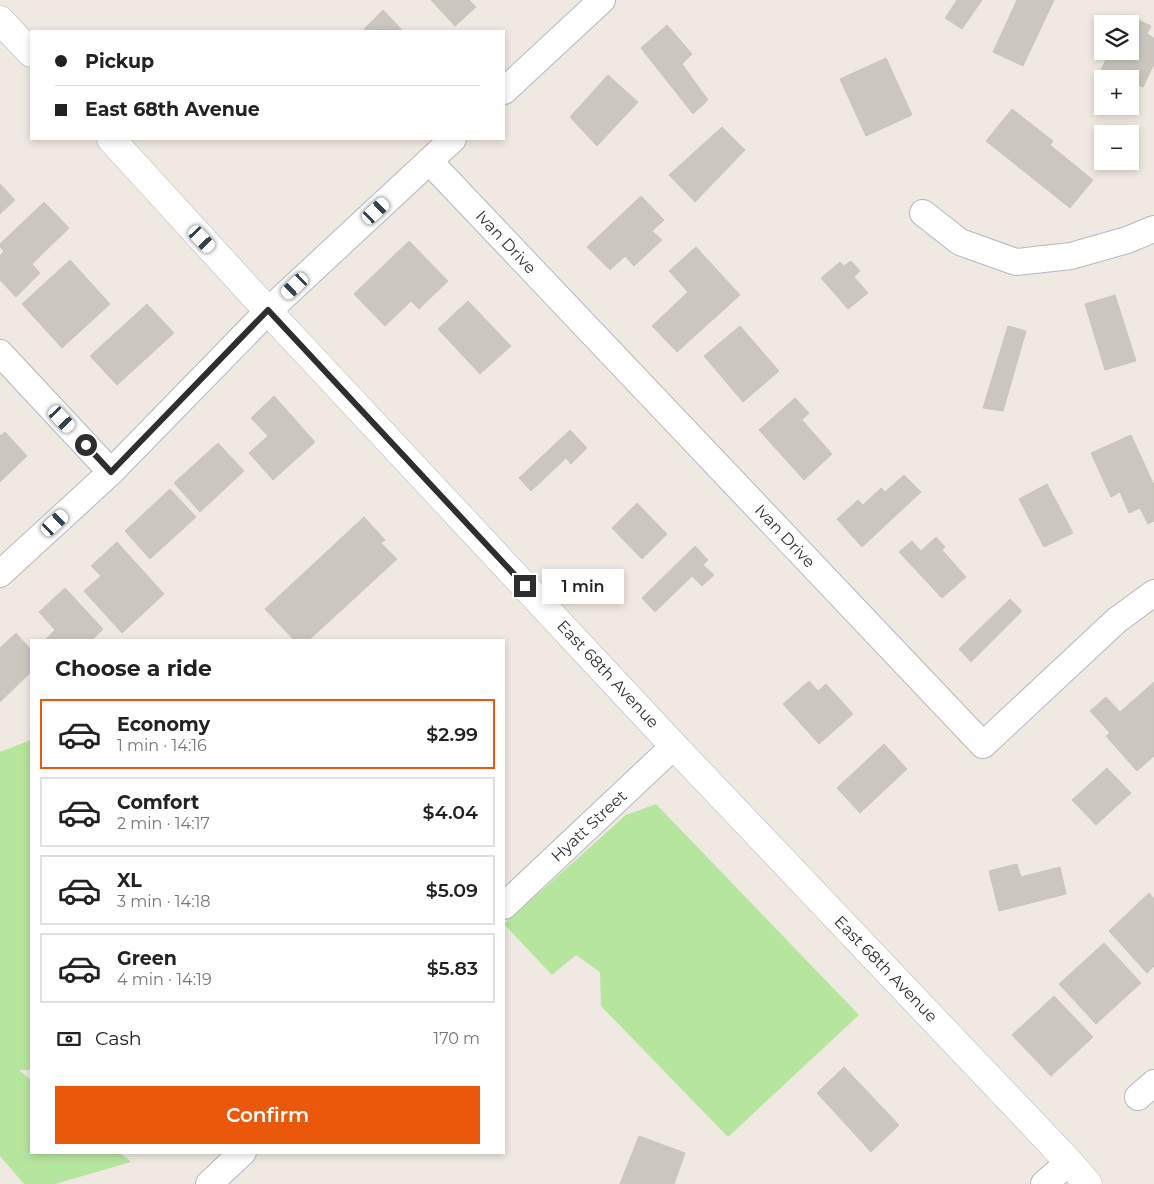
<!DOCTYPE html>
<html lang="en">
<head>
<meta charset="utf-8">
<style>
	:root { --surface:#fff; --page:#f2f2f2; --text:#222; --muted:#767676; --line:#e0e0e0; --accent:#ea580c }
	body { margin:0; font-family:Montserrat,sans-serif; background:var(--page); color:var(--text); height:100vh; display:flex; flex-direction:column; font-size:19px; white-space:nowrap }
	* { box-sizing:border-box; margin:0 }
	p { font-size:16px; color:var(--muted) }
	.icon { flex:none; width:28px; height:28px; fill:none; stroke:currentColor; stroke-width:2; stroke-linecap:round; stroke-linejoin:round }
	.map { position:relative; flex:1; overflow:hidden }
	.details { position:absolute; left:30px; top:639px; width:475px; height:515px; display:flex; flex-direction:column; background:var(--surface); border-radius:0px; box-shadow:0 2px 8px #0003 }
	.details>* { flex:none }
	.top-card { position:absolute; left:30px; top:30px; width:475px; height:110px; border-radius:0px; box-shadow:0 2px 8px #0003; display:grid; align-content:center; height:110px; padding:0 25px; background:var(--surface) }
	.buttons { position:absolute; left:1094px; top:15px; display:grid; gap:10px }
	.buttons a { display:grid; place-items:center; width:45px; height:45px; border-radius:0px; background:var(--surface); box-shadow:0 2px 8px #0003; font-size:25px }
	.end { position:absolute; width:22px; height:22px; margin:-11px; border:6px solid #2e2e2e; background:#fff; box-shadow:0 0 0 2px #fff }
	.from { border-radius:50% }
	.bubble { position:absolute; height:35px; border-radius:0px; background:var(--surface); box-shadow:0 2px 8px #0003; font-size:16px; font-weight:600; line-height:35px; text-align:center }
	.car { position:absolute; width:15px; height:30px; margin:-15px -8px; border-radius:6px; box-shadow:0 0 4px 1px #0007; background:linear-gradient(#fff 24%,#345 0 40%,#fff 0 76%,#345 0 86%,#fff 0) }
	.top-card b { display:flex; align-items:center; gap:18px; height:48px; font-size:19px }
	.top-card b+b { border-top:1px solid var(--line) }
	.top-card i { width:12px; height:12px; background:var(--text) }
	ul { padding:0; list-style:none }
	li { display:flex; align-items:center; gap:15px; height:70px; margin:0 10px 8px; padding:0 15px; border:2px solid var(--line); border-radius:0px }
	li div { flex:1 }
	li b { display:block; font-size:19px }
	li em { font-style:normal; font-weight:600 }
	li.selected { border-color:var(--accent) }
	li>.icon { width:45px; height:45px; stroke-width:1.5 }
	h2 { padding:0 25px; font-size:22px; line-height:60px }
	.pay { display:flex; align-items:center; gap:12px; height:55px; padding:0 25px; font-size:19px }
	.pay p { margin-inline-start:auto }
	.action { display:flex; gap:10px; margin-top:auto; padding:10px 25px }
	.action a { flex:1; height:58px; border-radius:0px; background:var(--accent); color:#fff; font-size:20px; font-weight:600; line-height:58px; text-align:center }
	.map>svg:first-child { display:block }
	.green { fill:#b6e59e }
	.building { fill:#cbc7bf; stroke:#cbc5ba }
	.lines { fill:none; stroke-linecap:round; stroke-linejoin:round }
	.street-casing { stroke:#b4b7c1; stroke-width:28 }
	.secondary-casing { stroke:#b4b7c1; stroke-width:29 }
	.street { stroke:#fff; stroke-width:26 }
	.secondary { stroke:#fff; stroke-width:28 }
	.route { stroke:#2e2e2e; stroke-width:6 }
	.labels { text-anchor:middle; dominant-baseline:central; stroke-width:5; stroke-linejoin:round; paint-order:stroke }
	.street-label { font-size:16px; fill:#2e2e2e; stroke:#fff }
</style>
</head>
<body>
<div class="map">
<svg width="1154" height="1184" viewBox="0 0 1154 1184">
	<rect width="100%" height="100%" fill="#efe9e1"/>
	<path class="green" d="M31 740V1070H19L31 1080V1152L120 1153 131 1162 55 1184H24L0 1156V752Z
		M656 804 859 1015 728 1137 601 1006 600 972 576 955 552 975 504 924 626 815Z"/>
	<path class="building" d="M431 0H469L476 7 455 26Z
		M957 0H982L962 29 945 18Z
		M1017 0H1054L1023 66 993 52Z
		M383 10 403 31H366L364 29Z
		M1127 15 1151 26 1147 34 1154 38V64L1143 87 1130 81V79H1102V84L1096 81 1110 51H1130V24H1122Z
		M667 25 692 54 682 64 708 100 693 114 641 48Z
		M886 58 912 115 866 136 840 79Z
		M608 75 638 102 597 146 570 117Z
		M1012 109 1053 141 1050 145 1093 180 1070 208 986 141Z
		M722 127 745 150 695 202 669 175Z
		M0 184 15 200 0 214Z
		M641 196 664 220 652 231 662 240 634 266 625 256 610 270 587 247Z
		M44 202 69 228 32 264 40 273 16 297 0 280V256L4 251 0 247V244Z
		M409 241 448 281 419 309 411 301 385 326 354 294Z
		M696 247 740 295 677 352 652 326 688 292 669 271Z
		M70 260 110 304 62 348 22 304Z
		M851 261 860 271 854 277 868 293 848 309 821 278 840 262 844 266Z
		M1115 295 1136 361 1105 370 1085 304Z
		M468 301 511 346 480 374 438 329Z
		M147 304 174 333 117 385 90 356Z
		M740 326 779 371 743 402 704 356Z
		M1008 326 1026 331 1003 411 983 408Z
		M274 396 315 442 273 480 249 453 268 436 251 418Z
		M795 398 809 413 802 420 832 454 804 480 759 430Z
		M570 430 587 448 571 464 566 458 531 491 519 478Z
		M5 432 27 456 0 482V436Z
		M1131 435 1154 485V521L1148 524 1140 508 1129 513 1120 492 1111 497 1091 453Z
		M218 443 244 471 200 512 174 483Z
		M904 475 921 492 862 547 837 519 858 500 863 505 881 488 885 492Z
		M1047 484 1073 533 1044 547 1019 499Z
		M170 489 196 517 150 559 125 531Z
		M637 503 667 534 642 559 612 528Z
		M364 517 385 540 381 543 397 559 309 640H294L265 609Z
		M936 537 945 547 942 550 966 577 942 598 899 552 912 541 921 551Z
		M117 542 164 594 122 633 84 591 101 576 91 566Z
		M695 546 708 560 703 565 714 575 702 586 692 576 655 612 642 598Z
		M65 588 103 629 92 640H45L55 630 39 612Z
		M1010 599 1022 611 971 662 959 649Z
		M16 633 31 650V672L0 702V648Z
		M809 681 818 691 826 684 853 714 819 744 783 704Z
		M1154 682V756L1137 771 1106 736 1110 733 1090 711 1106 697 1120 712Z
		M884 744 907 769 860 813 837 788Z
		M1107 768 1131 793 1096 825 1072 800Z
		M1017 864 1021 877 1060 867 1066 894 999 911 989 871Z
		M1149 893 1154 899V966L1147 973 1109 931Z
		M1104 943 1141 983 1096 1024 1059 984Z
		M1054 996 1093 1037 1051 1076 1012 1035Z
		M844 1067 899 1125 871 1152 817 1093Z
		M639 1136 685 1153 674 1184H620Z"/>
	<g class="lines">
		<defs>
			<path id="street" d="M504 91 602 0
				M429 161 983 745 1117 620 1154 593
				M923 213 960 242 1016 262 1071 256 1127 240 1154 229
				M0 353 111 472
				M0 574 111 472 268 311 453 139
				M504 906 674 746
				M1138 1097 1154 1083
				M209 1184 243 1152
				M1044 1184 1069 1162"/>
			<path id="secondary" d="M0 20 31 53
				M111 139 268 311 674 746 1069 1162 1088 1184"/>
		</defs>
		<use href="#street" class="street-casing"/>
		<use href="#secondary" class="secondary-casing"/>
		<use href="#street" class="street"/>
		<use href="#secondary" class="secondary"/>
	</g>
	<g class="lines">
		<path class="route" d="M86 445 111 472 268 310 525 586"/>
	</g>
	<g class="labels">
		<g class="street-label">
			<text transform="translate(506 242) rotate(47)">Ivan Drive</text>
			<text transform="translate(785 536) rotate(47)">Ivan Drive</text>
			<text transform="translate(608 674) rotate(47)">East 68th Avenue</text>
			<text transform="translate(589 826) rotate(-43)">Hyatt Street</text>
			<text transform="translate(886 969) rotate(46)">East 68th Avenue</text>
		</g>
	</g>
</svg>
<div class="buttons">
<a><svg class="icon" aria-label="layers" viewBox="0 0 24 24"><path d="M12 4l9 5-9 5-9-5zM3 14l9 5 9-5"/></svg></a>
<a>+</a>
<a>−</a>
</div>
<i class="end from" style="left:86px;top:445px"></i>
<i class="end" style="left:525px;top:586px"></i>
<div class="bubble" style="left:542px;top:569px;width:82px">1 min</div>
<i class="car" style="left:376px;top:211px;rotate:47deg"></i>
<i class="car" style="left:202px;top:239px;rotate:137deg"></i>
<i class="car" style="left:295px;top:286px;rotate:227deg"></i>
<i class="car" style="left:62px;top:419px;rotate:137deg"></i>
<i class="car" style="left:55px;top:523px;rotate:47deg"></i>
<div class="top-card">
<b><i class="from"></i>Pickup</b>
<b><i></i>East 68th Avenue</b>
</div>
<section class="details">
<h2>Choose a ride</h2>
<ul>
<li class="selected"><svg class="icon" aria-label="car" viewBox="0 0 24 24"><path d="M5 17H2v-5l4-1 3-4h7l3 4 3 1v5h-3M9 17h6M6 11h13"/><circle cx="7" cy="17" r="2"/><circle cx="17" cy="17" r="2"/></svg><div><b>Economy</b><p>1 min · 14:16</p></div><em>$2.99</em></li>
<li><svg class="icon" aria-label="car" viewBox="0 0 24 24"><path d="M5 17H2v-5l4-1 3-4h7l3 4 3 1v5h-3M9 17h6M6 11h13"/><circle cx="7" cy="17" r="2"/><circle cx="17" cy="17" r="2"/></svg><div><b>Comfort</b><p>2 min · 14:17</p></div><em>$4.04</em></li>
<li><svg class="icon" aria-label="car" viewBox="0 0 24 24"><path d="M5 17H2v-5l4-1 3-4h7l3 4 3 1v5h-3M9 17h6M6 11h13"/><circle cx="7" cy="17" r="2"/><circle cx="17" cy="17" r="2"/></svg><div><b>XL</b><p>3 min · 14:18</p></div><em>$5.09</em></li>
<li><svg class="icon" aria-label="car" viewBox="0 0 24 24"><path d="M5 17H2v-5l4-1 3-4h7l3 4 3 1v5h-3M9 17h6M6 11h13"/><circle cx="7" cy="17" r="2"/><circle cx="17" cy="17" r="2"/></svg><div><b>Green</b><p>4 min · 14:19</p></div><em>$5.83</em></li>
</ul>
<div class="pay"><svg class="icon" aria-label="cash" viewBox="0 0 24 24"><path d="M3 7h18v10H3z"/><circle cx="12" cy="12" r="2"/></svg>Cash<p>170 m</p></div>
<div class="action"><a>Confirm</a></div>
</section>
</div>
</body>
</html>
